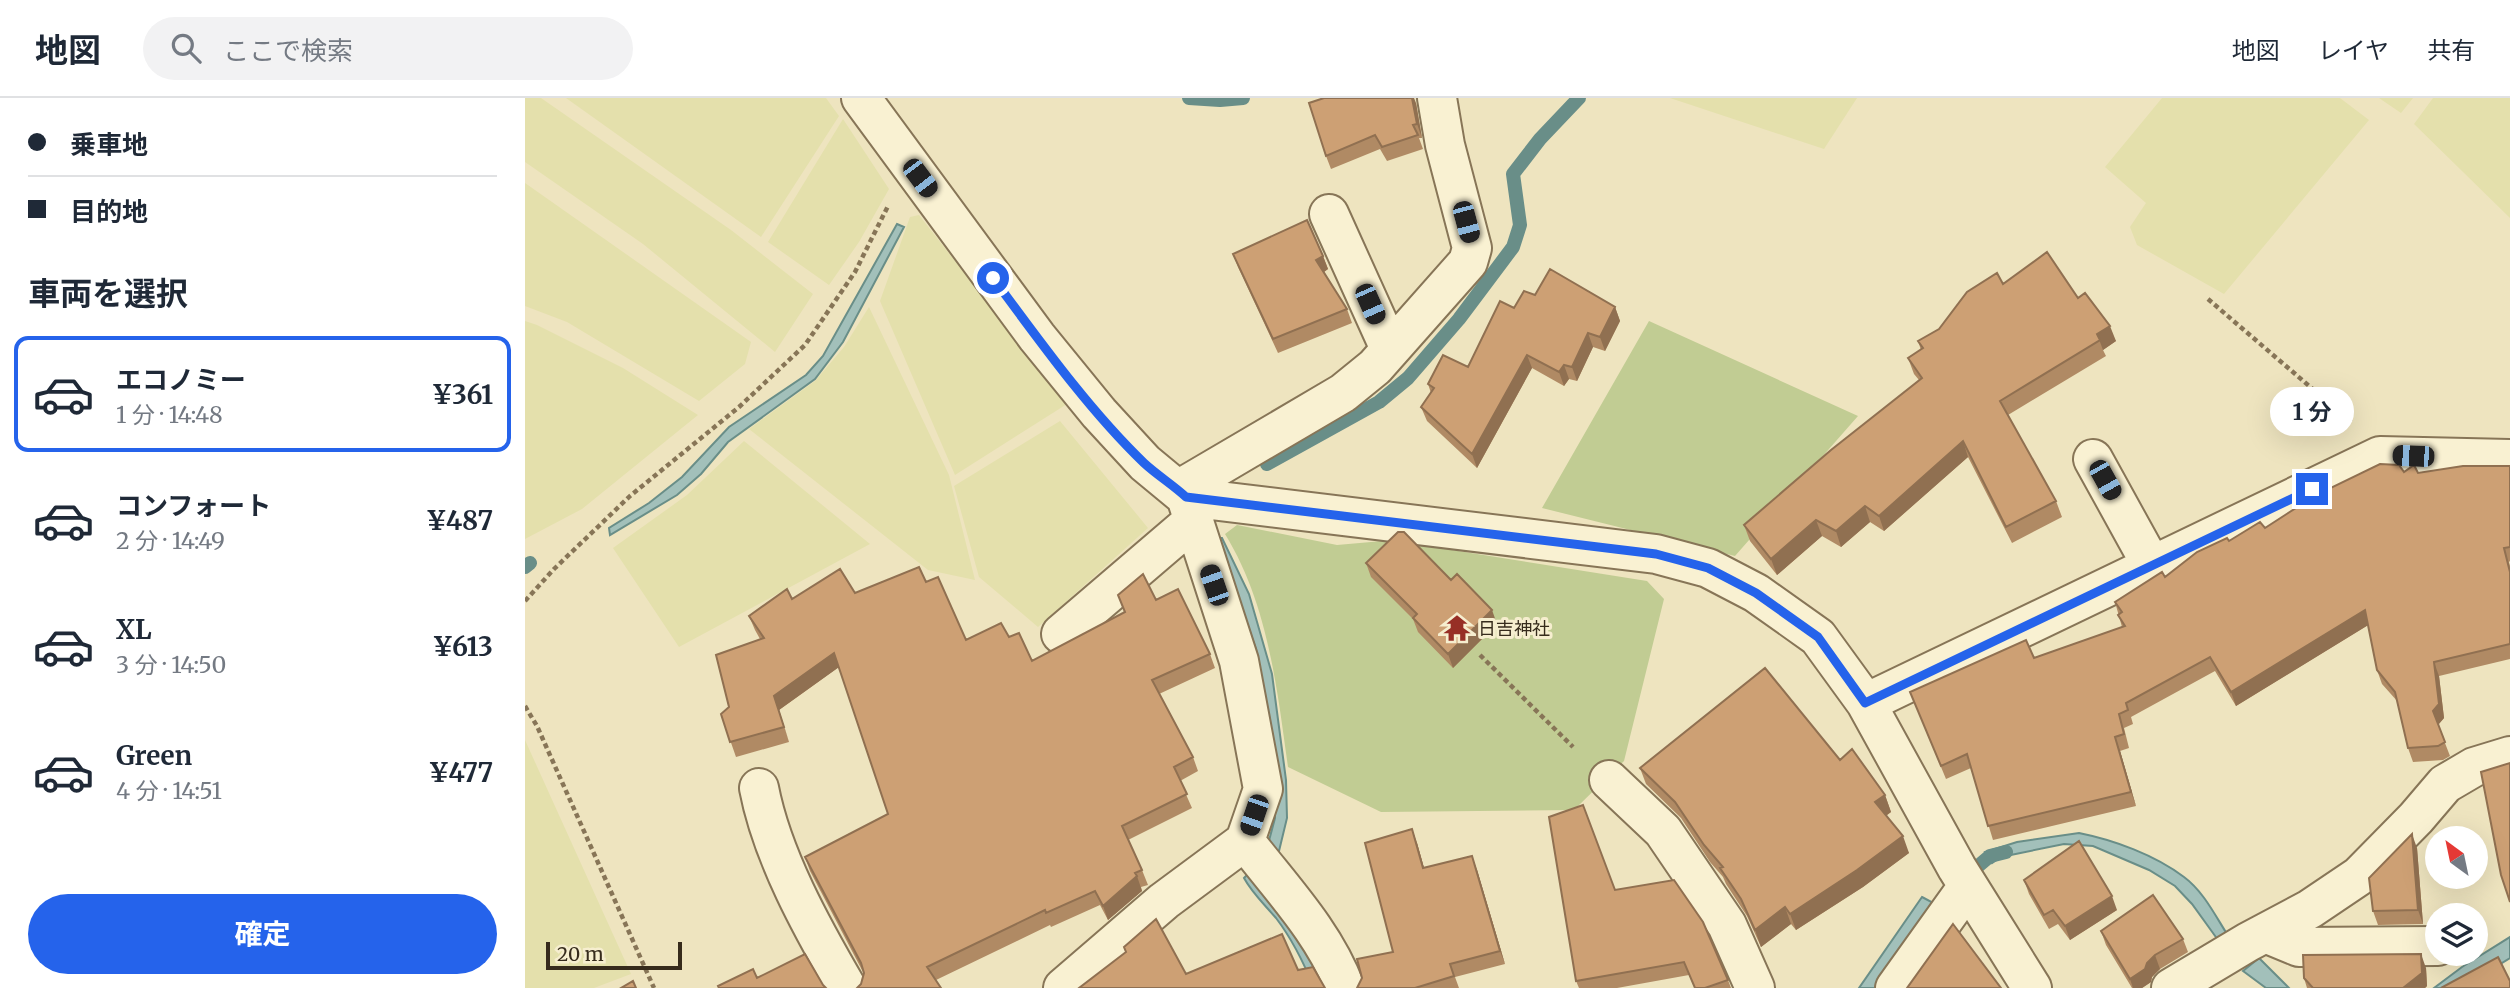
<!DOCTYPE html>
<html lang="ja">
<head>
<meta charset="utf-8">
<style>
	:root { --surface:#fff; --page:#f2f2f3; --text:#1f2937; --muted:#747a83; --line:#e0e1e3; --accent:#2563eb }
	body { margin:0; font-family:Merriweather,"Noto Sans JP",serif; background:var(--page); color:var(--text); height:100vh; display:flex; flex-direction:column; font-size:26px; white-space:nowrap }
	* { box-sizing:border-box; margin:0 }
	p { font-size:23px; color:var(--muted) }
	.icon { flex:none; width:38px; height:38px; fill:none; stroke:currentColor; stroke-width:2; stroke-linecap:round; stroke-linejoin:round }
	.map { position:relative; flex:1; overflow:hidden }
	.drawer { display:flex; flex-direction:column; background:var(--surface); width:525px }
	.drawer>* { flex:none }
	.guide { display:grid; align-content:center; height:154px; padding:0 28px; background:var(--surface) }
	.needle { width:46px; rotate:327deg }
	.tools { position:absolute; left:1900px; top:728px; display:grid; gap:14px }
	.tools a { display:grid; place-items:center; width:63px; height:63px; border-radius:50%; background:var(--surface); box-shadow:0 7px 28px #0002; font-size:35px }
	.scale { position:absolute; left:21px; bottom:18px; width:136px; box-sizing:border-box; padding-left:7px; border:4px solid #362b1c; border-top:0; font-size:19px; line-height:24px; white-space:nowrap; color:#362b1c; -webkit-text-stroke:5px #f6eecf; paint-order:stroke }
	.end { position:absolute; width:32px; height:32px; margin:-16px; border:9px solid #2563eb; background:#fff; box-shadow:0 0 0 4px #fff }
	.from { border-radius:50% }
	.bubble { position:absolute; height:49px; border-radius:24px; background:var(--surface); box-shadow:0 7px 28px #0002; font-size:23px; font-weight:700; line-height:49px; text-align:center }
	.car { position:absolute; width:21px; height:42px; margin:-21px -10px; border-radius:9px; box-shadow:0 0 5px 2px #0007; background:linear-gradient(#222 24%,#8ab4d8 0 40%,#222 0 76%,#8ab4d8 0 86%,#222 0) }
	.guide b { display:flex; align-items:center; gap:24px; height:66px; font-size:26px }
	.guide b+b { border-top:2px solid var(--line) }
	.guide i { width:18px; height:18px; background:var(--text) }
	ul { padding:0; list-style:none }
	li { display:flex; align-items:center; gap:21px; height:116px; margin:0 14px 10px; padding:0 14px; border:4px solid transparent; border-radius:14px }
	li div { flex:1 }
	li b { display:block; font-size:26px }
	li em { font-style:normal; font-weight:700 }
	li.selected { border-color:var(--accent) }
	li>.icon { width:63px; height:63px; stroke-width:1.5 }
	h2 { padding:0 28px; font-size:32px; line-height:84px }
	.action { display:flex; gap:14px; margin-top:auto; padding:14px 28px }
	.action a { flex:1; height:80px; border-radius:42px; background:var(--accent); color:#fff; font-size:28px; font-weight:700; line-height:80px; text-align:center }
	header { display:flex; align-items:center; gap:42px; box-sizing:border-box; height:98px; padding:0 35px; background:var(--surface); border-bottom:2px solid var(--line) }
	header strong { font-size:33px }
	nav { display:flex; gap:38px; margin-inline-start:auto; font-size:24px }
	.search { width:490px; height:63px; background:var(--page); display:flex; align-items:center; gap:18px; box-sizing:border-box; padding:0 24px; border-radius:38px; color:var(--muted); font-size:26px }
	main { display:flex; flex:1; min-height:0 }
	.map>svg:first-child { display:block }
	.farmland { fill:#e4e0ac }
	.green { fill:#c1cc93 }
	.water { fill:#a2c0ba; stroke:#698e88; stroke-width:2 }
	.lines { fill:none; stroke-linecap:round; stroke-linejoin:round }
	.stream { stroke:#698e88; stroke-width:14 }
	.minor-casing { stroke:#877557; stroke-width:42 }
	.path { stroke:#877557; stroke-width:4.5; stroke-dasharray:5 3.5; stroke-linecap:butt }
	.minor { stroke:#f9f1d2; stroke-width:38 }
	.wall { fill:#b08a64 }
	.shaded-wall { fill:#907051 }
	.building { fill:#cda074; stroke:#907051; stroke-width:2 }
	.route { stroke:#2563eb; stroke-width:9 }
	.labels { text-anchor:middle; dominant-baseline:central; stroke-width:6; stroke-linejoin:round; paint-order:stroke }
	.poi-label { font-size:18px; fill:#362b1c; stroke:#f6eecf; text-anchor:start }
</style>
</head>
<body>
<header>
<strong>地図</strong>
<div class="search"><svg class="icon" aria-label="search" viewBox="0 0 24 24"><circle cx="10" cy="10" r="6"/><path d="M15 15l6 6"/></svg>ここで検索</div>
<nav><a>地図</a><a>レイヤ</a><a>共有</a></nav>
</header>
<main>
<section class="drawer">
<div class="guide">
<b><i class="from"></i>乗車地</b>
<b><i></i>目的地</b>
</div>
<h2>車両を選択</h2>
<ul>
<li class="selected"><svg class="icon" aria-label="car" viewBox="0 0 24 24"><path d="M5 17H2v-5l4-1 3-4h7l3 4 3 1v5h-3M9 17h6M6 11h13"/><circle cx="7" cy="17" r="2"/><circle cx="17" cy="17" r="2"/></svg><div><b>エコノミー</b><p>1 分 · 14:48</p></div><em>¥361</em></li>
<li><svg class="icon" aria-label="car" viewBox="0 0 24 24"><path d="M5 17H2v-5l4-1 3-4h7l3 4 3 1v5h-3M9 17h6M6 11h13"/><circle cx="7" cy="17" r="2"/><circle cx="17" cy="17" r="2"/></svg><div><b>コンフォート</b><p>2 分 · 14:49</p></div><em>¥487</em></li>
<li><svg class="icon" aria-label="car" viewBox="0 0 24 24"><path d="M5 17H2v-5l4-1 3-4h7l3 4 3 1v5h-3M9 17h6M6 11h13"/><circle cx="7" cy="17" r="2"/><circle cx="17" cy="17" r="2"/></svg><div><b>XL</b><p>3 分 · 14:50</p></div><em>¥613</em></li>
<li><svg class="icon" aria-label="car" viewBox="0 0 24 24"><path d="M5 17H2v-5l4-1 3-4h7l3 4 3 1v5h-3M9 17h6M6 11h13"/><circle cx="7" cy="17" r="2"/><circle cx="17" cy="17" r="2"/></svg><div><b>Green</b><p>4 分 · 14:51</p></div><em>¥477</em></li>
</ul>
<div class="action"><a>確定</a></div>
</section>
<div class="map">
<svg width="1985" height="890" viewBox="0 0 1985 890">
	<rect width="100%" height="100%" fill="#eee4bf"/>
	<path class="farmland" d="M0 0H16L206 132 288 196 250 254 118 146 0 64Z
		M41 0H301L314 18 236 139Z
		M1145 0H1332L1299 51Z
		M1637 0H1815L1844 22 1699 196 1612 147 1605 129 1621 105 1580 69Z
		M1854 0H1888L1876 15Z
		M1908 0H1985V120L1889 26Z
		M318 21 364 91 334 144 304 187 243 144Z
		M0 85 226 244 220 266 174 303 42 224 0 208Z
		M394 117 542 306 430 377 355 203 385 119Z
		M344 209 424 377 450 482 403 472 224 331 290 283 319 249Z
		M0 223 12 227 98 270 173 317 57 411 0 441Z
		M535 323 623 430 513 529 454 479 429 388Z
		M219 343 345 446 154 549 88 450 162 397Z
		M0 642 106 876 69 890H0Z"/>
	<path class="green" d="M1124 223 1333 318 1210 458 1017 410Z
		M712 427 812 447 880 441 927 452 1122 483 1139 501 1099 663 1049 712 856 714 763 669C752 590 743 506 700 436Z"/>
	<path class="water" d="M372 126 379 129 318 244 290 281 203 344 176 376 152 397 85 437 84 430 124 405 157 379 204 329 281 277 298 258Z
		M692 440H697L724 496 747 576 761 682 762 720 754 753 742 750 750 720V703L737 586 731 551Z
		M1554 735C1589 742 1630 757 1659 779 1678 793 1690 817 1702 836L1693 842 1667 806 1650 788 1624 772 1568 748 1539 746 1476 759 1467 765 1460 754 1492 744Z
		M724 775 787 857 800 890H789C779 865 767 841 751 820 740 807 727 795 719 780Z
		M1397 799 1416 809 1360 890H1334Z
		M1985 839V860L1936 890H1909L1937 869Z
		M1734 860 1764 890H1741L1718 873Z"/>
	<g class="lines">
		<path class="stream" d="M664 0 695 2 718 0
			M742 366 854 304 883 280 934 221 988 149 995 127 988 76 1015 41 1054 0
			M0 469 5 465
			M1439 780 1465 758 1481 754"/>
		<defs>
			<path id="minor" d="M336 0 512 239 574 315 620 365 661 399 1131 456 1183 470 1231 495 1293 539 1341 605 1432 770 1507 890
				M804 116 865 251
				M1568 361 1627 468
				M653 392 818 295 850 269 943 164 947 150 920 47 912 0
				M536 536 668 423
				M1341 605 1855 358 1985 361
				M1084 682 1138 733 1202 827 1230 890
				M234 690C247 758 287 830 322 890
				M720 743C756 790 799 834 820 890
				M1740 835 1774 849 1913 848
				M538 890 639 803 720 743 738 691 714 563 661 399
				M1370 890 1443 788
				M1646 890 1723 844 1785 811 1834 778 1891 720 1920 686 1949 669 1985 658"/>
		</defs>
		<use href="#minor" class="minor-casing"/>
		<path class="path" d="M1683 201 1826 324
			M0 503 29 471 105 398 214 309 280 247 330 174 363 108
			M955 557 1048 649
			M0 608 12 628 129 890"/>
		<use href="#minor" class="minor"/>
	</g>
	<path class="wall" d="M891 5 897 40H894L898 51 862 63 855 51 806 71 801 58Z
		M708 156 798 158 803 171 799 174 822 211 827 225 753 255 713 169Z
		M1478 186 1553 200 1591 243 1578 252 1581 258 1483 317 1531 403 1537 419 1487 445 1443 359 1359 433 1345 424 1316 449 1297 438 1252 477 1225 443 1219 427 1394 282 1389 276 1383 260 1396 252 1393 243 1414 231Z
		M1010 197 1090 209 1095 223 1080 253 1068 249 1052 283 1044 281 1039 288 1007 270 952 370 902 323 896 309 906 295 903 286 943 269 989 210Z
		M1985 368V463L1984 464 1985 468V561L1914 578 1919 620 1913 627 1925 658 1918 662 1888 664 1883 650 1873 604 1857 586 1852 572 1843 527 1711 608 1690 573 1606 619 1608 626 1599 630 1604 650 1595 653 1611 708 1468 742 1446 670 1421 681 1385 594 1509 560 1597 529 1590 504 1640 479 1704 443 1740 430 1879 374 1893 375Z
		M841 465 926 482 972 526 928 570 893 534 888 521 846 479Z
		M401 484 441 542 507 563 631 502 685 556 690 570 634 596 668 659 673 673 655 683 667 710 603 742 617 772 623 787 616 789 617 793 583 822 575 807 526 829 525 827 411 882 336 886 338 874 285 773 280 759 363 716 314 569 254 612 264 644 211 659 196 616 204 609 235 541 230 532 224 518 267 501 330 495Z
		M1315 662 1360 697 1366 714 1361 718 1384 755 1338 789 1271 832 1266 826 1236 849 1222 818 1201 786 1198 779 1185 764 1156 720 1121 686 1115 670Z
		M892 745 899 770 952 772 980 866 930 879 934 890H832L868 854Z
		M1892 750 1898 826 1853 827 1848 813Z
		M1499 782 1592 812 1545 842 1533 826 1524 831 1504 796Z
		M1090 792 1203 882 1206 890H1170L1164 877 1092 890H1054L1051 883Z
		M1576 833 1658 841 1663 854 1635 871 1627 879 1626 884 1617 890H1607L1581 847Z
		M1901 870 1902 888 1900 890H1782L1779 880Z"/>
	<path class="shaded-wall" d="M887 0H889L891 5 897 40 892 26Z
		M798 158 803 171 796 176 791 162Z
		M1090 209 1095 223 1080 253 1075 239Z
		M1585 228 1591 243 1578 252 1572 236Z
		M1063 235 1068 249 1052 283 1047 269Z
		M1002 257 1007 270 952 370 947 356Z
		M1039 267 1044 281 1039 288 1034 274Z
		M1438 343 1443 359 1359 433 1354 418Z
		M1340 408 1345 424 1316 449 1311 433Z
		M1291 422 1297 438 1252 477 1246 461Z
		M967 512 972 526 928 570 923 556Z
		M1840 512 1845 526 1711 608 1706 594Z
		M309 555 314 569 254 612 264 644 249 598Z
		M1909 564 1914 578 1919 620 1913 627 1908 613Z
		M1590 639 1595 653 1611 708 1606 694Z
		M1360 697 1366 714 1356 721 1350 704Z
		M887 731 892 745 903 784 898 770Z
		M1887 736 1892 750 1898 826 1893 812Z
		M1378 738 1384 755 1338 789 1271 832 1265 816Z
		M947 758 952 772 980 866 975 853Z
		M612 778 617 793 583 822 578 808Z
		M1587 798 1592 812 1545 842 1540 828Z
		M1260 809 1266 826 1236 849 1230 832Z
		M1896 856 1901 870 1902 888 1900 890H1878Z
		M1630 857 1635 871 1627 879 1626 884 1617 890H1608L1605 881Z"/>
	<path class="building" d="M799 0H887L892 26 888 27 893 37 857 49 850 37 801 58 784 5Z
		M782 122 798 158 791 162 822 211 748 241 708 156Z
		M1522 154 1553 200 1560 195 1585 228 1572 236 1575 242 1475 303 1531 403 1481 429 1438 343 1354 418 1340 408 1311 433 1291 422 1246 461 1219 427 1306 352 1397 280 1383 260 1398 250 1393 243 1414 231 1442 194 1472 175 1478 186Z
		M1025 171 1090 209 1075 239 1063 235 1047 269 1039 267 1034 274 1002 257 947 356 896 309 909 290 903 286 918 257 943 269 975 203 989 210 999 193 1010 197Z
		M1855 366 1874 367 1879 374 1889 367 1893 375 1938 368H1985V449L1979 450 1985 474V546L1909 564 1914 606 1908 613 1920 644 1913 648 1883 650 1870 594 1852 572 1840 512 1706 594 1685 559 1601 605 1603 612 1594 616 1599 636 1590 639 1606 694 1463 728 1442 656 1416 668 1385 594 1501 542 1509 560 1600 528 1593 517 1597 514 1590 504 1637 474 1640 479 1672 454 1702 440 1704 443 1735 424 1740 430 1791 397Z
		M873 434H879L926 482 932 476 967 512 923 556 888 520 892 516 841 465Z
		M394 469 401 484 413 479 441 542 476 525 484 539 494 535 507 563 600 514 593 497 618 476 631 502 653 491 685 556 627 582 668 659 649 669 662 696 597 728 617 772 610 775 612 778 578 808 570 793 521 815 520 812 402 869 416 890H332L336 886 339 875 336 865 280 759 363 716 309 555 249 598 259 629 205 644 196 616 204 609 191 557 239 540 224 518 262 491 267 501 315 471 330 495Z
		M1240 570 1315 662 1327 651 1360 697 1350 704 1378 738 1332 772 1265 816 1260 809 1230 832 1216 801 1195 770 1198 769 1179 747 1150 704 1115 670Z
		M1985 665V804L1976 777 1956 674Z
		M1058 707 1090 792 1149 782 1178 824 1203 882 1180 890H1170L1159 864 1051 883 1024 719Z
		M887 731 898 770 947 758 975 853 925 866 929 878 890 890H832L837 880 832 861 868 854 840 745Z
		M1887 736 1893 812 1848 813 1844 780Z
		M1554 743 1587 798 1540 828 1528 812 1519 817 1499 782Z
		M1628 797 1658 841 1630 857 1622 865 1620 871 1605 881 1576 833Z
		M631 821 661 876 757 836 773 872 788 869 800 890H554L601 854 599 849Z
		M1428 826 1476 890H1382Z
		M280 856 298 887 301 890H194L193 888 228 871 232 880Z
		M1896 856 1897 875 1878 890H1788L1779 880 1778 857Z
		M1973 859 1985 883V890H1916Z
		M108 883 111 890H96Z"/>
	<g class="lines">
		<path class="route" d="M468 180C514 242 563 311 619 365 632 377 648 387 661 399L1131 456 1183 470 1231 495 1293 539 1340 605 1787 391"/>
	</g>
	<defs>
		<symbol id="temple-bare" viewBox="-9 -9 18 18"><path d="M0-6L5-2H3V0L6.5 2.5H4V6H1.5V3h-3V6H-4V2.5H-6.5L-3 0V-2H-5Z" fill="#972f26" stroke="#f6eecf" stroke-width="2.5" paint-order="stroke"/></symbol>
	</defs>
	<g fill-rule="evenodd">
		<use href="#temple-bare" x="913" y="511" width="38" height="38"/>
	</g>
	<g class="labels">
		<g class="poi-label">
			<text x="953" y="530">日吉神社</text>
		</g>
	</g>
</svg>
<div class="tools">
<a><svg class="needle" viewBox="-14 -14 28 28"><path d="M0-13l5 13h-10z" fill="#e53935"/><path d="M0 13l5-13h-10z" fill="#747a83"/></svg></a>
<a><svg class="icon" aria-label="layers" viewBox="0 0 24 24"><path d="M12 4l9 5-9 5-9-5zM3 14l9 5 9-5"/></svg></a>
</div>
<div class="scale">20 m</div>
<i class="end from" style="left:468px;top:180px"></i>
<i class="end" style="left:1787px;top:391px"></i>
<div class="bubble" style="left:1745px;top:289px;width:84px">1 分</div>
<i class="car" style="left:395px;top:80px;rotate:143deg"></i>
<i class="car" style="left:941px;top:124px;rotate:165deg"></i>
<i class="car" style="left:845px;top:206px;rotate:156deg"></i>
<i class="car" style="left:1888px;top:358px;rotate:272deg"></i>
<i class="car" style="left:1580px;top:382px;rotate:151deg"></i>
<i class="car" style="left:689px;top:487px;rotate:341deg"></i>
<i class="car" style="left:729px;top:717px;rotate:199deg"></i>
</div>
</main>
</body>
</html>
